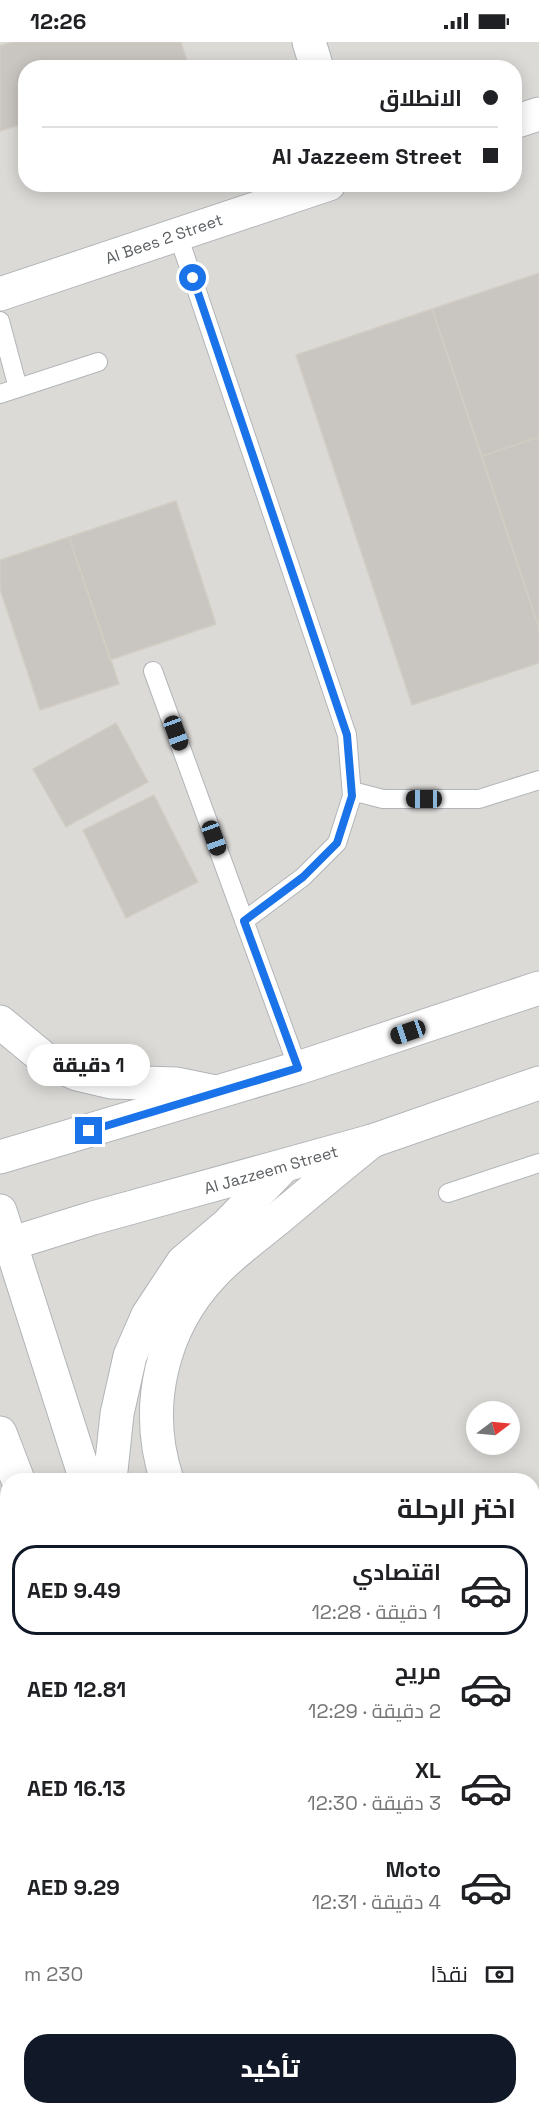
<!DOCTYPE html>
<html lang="ar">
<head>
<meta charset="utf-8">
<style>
	:root { --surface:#fff; --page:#f6f6f6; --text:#202124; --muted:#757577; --line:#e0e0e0; --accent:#111827 }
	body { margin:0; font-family:"Space Grotesk",Cairo,sans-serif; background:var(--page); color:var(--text); direction:rtl; height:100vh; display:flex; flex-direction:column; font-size:22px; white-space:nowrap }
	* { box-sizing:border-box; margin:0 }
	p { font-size:20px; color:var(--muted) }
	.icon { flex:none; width:33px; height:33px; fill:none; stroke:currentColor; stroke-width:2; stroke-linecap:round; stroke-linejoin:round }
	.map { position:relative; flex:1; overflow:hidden; direction:ltr }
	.drawer { position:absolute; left:0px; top:1431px; width:540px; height:642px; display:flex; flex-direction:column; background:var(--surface); border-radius:24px 24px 0 0; box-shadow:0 3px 15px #0003; direction:rtl }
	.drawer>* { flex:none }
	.banner { position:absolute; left:18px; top:18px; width:504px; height:132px; border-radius:24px; box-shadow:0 3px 15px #0003; direction:rtl; display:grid; align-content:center; height:132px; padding:0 24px; background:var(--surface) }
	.needle { width:39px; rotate:74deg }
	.buttons { position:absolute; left:466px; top:1359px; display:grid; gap:12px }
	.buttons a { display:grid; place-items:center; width:54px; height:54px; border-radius:50%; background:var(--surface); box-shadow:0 3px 15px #0003; font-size:30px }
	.end { position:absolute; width:27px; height:27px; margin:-14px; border:8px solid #1a73e8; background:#fff; box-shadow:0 0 0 3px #fff }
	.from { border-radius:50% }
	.bubble { position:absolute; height:42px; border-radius:21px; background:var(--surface); box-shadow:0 3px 15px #0003; font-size:20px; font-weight:800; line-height:42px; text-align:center; direction:rtl }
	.car { position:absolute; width:18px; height:36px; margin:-18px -9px; border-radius:8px; box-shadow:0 0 4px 2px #0007; background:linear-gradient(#222 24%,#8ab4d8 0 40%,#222 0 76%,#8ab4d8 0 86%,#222 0) }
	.banner b { display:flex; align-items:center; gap:21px; height:57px; font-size:22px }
	.banner b+b { border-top:2px solid var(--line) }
	.banner i { width:15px; height:15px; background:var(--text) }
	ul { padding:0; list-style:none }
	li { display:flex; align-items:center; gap:18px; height:90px; margin:0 12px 9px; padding:0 12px; border:3px solid transparent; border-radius:24px }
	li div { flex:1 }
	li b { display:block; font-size:22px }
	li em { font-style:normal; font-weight:800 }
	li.selected { border-color:var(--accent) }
	li>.icon { width:54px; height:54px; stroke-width:1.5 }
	h2 { padding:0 24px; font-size:27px; line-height:72px }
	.pay { display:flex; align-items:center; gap:15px; height:66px; padding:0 24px; font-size:22px }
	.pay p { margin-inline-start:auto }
	.action { display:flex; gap:12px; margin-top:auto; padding:12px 24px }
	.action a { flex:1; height:69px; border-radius:24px; background:var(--accent); color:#fff; font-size:24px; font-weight:800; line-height:69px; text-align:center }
	.status { display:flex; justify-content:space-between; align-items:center; height:42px; padding:0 30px; background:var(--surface); direction:ltr }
	.status svg { height:16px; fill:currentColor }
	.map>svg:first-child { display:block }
	.industrial { fill:#dcdad7; fill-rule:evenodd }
	.building { fill:#c9c6c1; stroke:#d1cdc3; stroke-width:1.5 }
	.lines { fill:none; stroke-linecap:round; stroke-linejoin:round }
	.service-casing { stroke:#b2b5b8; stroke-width:20 }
	.minor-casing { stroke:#b2b5b8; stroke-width:35 }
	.tertiary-casing { stroke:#b2b5b8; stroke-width:35 }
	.secondary-casing { stroke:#b1b4b8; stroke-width:35 }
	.service { stroke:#fff; stroke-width:18 }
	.minor { stroke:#fff; stroke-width:33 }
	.tertiary { stroke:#fff; stroke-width:33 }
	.secondary { stroke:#fff; stroke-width:33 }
	.route { stroke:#1a73e8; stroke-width:8 }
	.labels { text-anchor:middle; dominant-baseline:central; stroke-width:4.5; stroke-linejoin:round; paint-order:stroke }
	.street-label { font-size:16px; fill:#5c6063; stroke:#fff }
</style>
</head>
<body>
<div class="status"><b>12:26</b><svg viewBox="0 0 49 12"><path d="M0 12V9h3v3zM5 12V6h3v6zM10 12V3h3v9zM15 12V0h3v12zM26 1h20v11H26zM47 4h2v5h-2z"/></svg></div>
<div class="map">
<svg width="539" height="2073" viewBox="0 0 539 2073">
	<rect width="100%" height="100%" fill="#edebe5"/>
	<path class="industrial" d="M0 0H539V2073H0ZM26 26H514V142H26ZM477 1370H510V1402H477ZM8 1438H532V2066H8Z"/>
	<path class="building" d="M13 0H181L189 26H26V81L0 89V4Z
		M539 231V395L482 414 432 267Z
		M432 267 539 586V621L412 663 296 313Z
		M539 395V586L482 414Z
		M176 459 216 582 110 618 69 495Z
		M69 495 119 642 40 668 0 547V518Z
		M116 681 148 740 66 785 33 727Z
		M154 753 198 840 126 876 83 788Z
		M539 1818V1863L532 1865V1820Z
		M474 2066H519L521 2073H476Z"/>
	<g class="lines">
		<defs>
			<path id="service" d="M178 193 347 693 352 754 337 801 303 835 244 879
				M0 279 18 346
				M0 352 98 320
				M153 629 298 1026
				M352 749 383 757H479L539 738
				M448 1151 539 1121
				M0 2053 7 2073
				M391 2066 393 2073"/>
			<path id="minor" d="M309 0 317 26
				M514 80 539 72
				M0 252 329 142
				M167 1438C143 1366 161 1286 214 1231 234 1210 258 1193 280 1175 311 1149 341 1124 372 1099
				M532 1646 539 1644
				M532 1673 539 1671"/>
			<path id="tertiary" d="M0 1115 298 1026 539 946
				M0 1205 93 1176 372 1099 539 1041"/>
			<path id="secondary" d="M0 980 46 1018 77 1032 111 1040 176 1042 215 1050
				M0 1169 86 1438
				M0 1391 18 1438
				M110 1438 117 1372 130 1314 148 1273 183 1220 228 1182 283 1125
				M0 1678 8 1700
				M130 2066 133 2073
				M249 2066 251 2073
				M306 2066 308 2073"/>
		</defs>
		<use href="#service" class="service-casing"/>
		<use href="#minor" class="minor-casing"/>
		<use href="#tertiary" class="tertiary-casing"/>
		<use href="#secondary" class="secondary-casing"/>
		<use href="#service" class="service"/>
		<use href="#minor" class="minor"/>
		<use href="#tertiary" class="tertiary"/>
		<use href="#secondary" class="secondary"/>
	</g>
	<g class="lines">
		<path class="route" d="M89 1089 298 1026 244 879 303 835 337 801 352 754 347 693 193 236"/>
	</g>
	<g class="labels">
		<g class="street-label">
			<text transform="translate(164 197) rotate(-19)">Al Bees 2 Street</text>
			<text transform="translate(271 1128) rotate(-16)">Al Jazzeem Street</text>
		</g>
	</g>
</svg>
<div class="buttons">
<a><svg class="needle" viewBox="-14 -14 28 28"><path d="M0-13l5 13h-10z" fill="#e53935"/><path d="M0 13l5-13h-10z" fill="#757577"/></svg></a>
</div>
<i class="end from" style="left:193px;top:236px"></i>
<i class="end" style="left:89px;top:1089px"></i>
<div class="bubble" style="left:27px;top:1002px;width:123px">1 دقيقة</div>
<i class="car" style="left:176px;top:691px;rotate:160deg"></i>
<i class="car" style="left:424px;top:757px;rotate:270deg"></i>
<i class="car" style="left:214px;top:796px;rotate:160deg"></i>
<i class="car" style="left:408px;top:990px;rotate:251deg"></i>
<div class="banner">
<b><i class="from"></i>الانطلاق</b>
<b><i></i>Al Jazzeem Street</b>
</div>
<section class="drawer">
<h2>اختر الرحلة</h2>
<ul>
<li class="selected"><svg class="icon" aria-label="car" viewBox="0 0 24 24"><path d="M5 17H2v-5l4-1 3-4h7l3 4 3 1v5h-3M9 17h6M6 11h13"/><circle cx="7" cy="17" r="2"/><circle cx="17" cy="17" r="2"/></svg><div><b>اقتصادي</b><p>1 دقيقة · 12:28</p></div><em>AED 9.49</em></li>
<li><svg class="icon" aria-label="car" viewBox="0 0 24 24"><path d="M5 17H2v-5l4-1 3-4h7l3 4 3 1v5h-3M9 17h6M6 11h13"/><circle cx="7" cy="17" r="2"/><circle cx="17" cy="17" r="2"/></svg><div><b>مريح</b><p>2 دقيقة · 12:29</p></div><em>AED 12.81</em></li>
<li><svg class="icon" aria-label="car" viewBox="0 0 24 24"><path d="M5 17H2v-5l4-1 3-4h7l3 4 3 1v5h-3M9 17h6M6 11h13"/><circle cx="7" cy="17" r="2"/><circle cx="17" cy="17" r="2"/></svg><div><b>XL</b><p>3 دقيقة · 12:30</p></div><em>AED 16.13</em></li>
<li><svg class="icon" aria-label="car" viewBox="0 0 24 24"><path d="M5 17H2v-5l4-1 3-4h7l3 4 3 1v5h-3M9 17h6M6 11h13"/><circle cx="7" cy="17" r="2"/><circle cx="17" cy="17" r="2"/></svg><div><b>Moto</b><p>4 دقيقة · 12:31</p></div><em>AED 9.29</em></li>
</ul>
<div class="pay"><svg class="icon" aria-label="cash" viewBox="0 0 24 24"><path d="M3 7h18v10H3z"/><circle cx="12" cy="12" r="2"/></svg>نقدًا<p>230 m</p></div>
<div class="action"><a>تأكيد</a></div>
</section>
</div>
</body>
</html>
